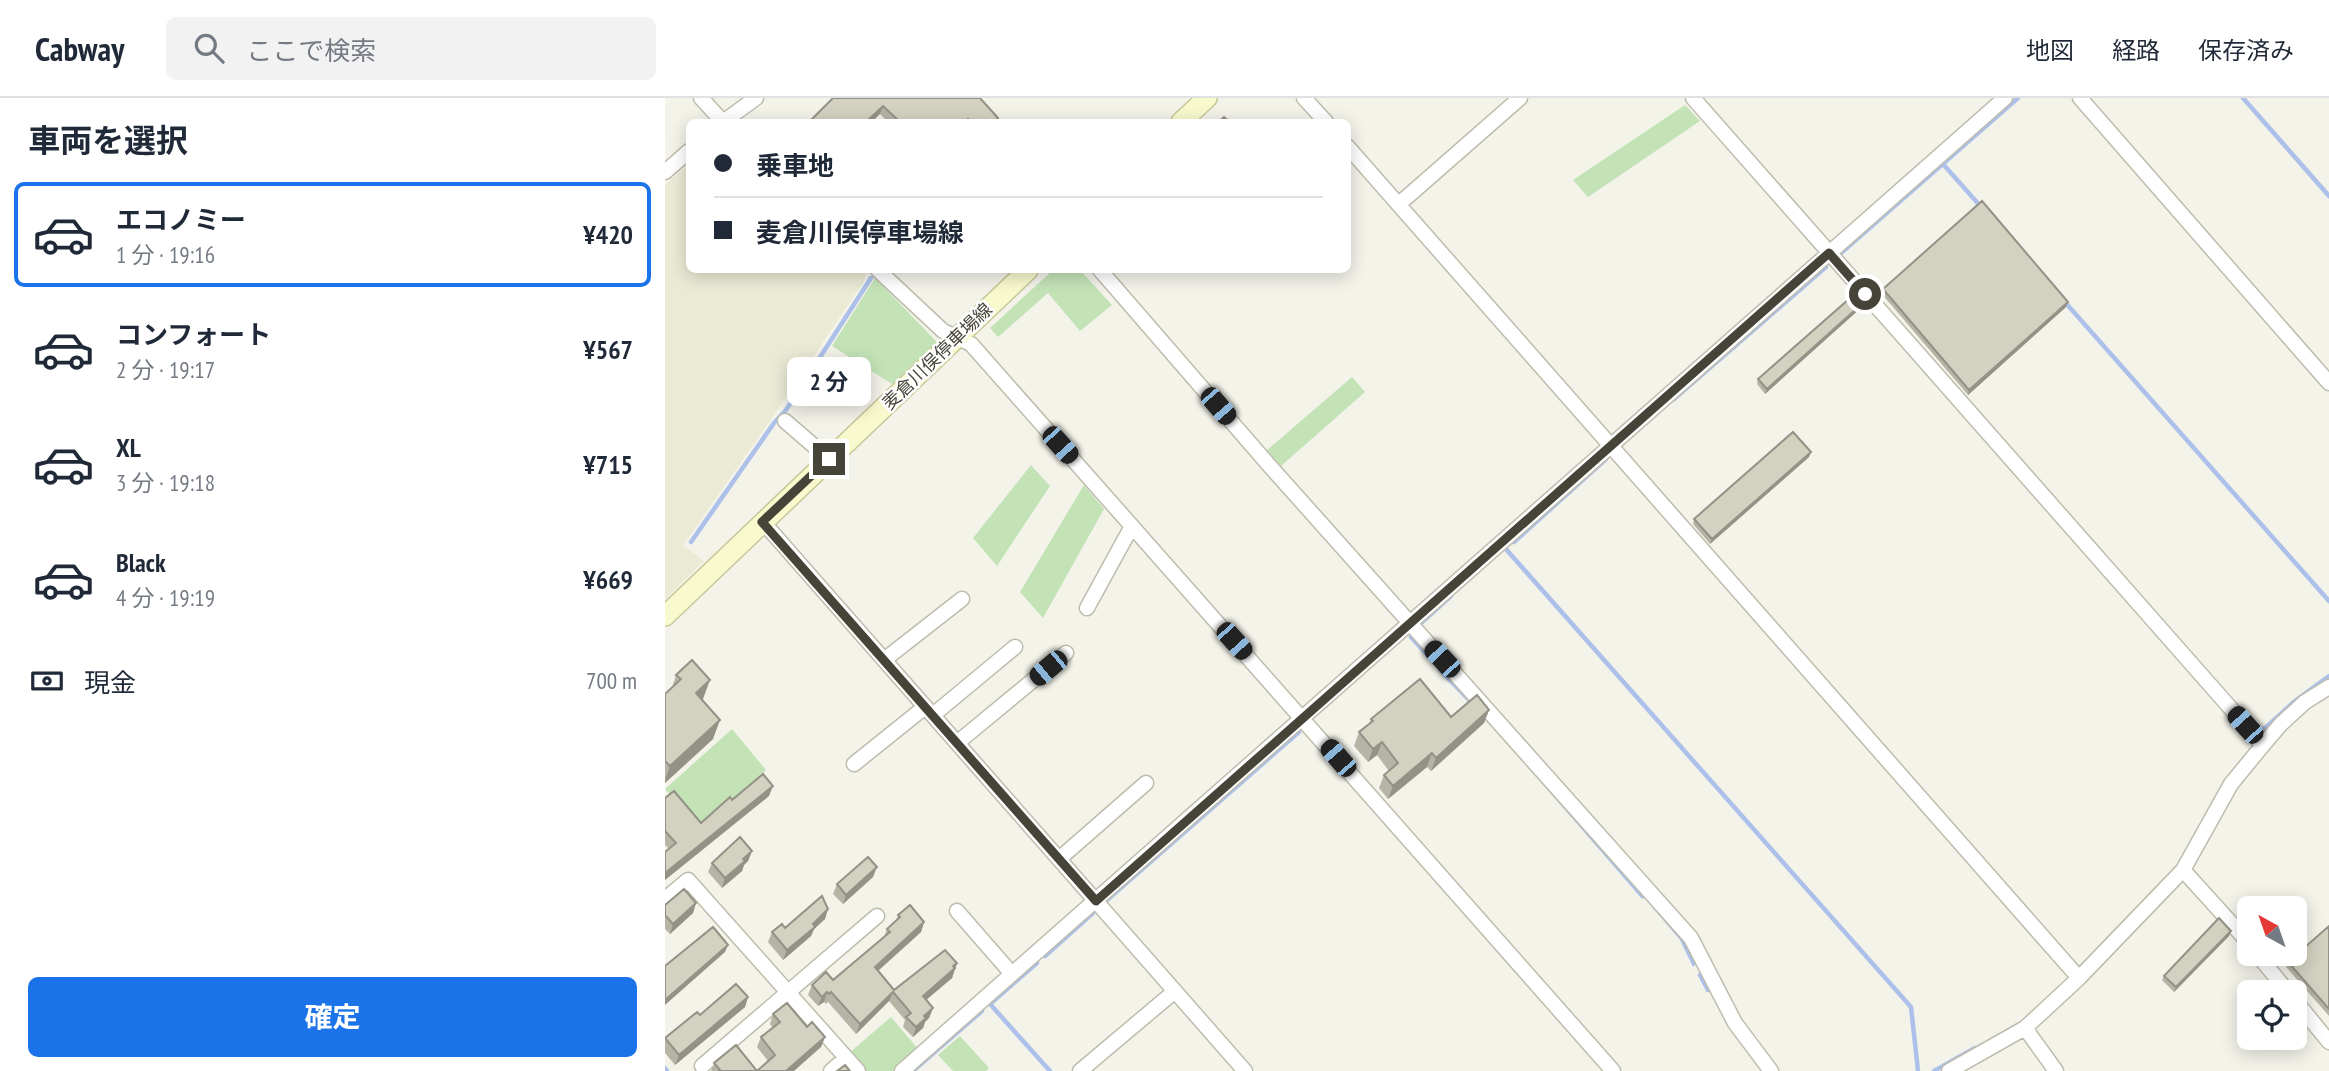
<!DOCTYPE html>
<html lang="ja">
<head>
<meta charset="utf-8">
<style>
	:root { --surface:#fff; --page:#f2f2f3; --text:#1f2937; --muted:#747a83; --line:#e0e1e3; --accent:#1a73e8 }
	body { margin:0; font-family:"PT Sans Narrow","Noto Sans JP",sans-serif; background:var(--page); color:var(--text); height:100vh; display:flex; flex-direction:column; font-size:26px; white-space:nowrap }
	* { box-sizing:border-box; margin:0 }
	p { font-size:23px; color:var(--muted) }
	.icon { flex:none; width:38px; height:38px; fill:none; stroke:currentColor; stroke-width:2; stroke-linecap:round; stroke-linejoin:round }
	.map { position:relative; flex:1; overflow:hidden }
	.sheet { display:flex; flex-direction:column; background:var(--surface); width:665px }
	.sheet>* { flex:none }
	.top-card { position:absolute; left:21px; top:21px; width:665px; height:154px; border-radius:10px; box-shadow:0 4px 18px #0003; display:grid; align-content:center; height:154px; padding:0 28px; background:var(--surface) }
	.needle { width:46px; rotate:320deg }
	.controls { position:absolute; left:1572px; top:798px; display:grid; gap:14px }
	.controls a { display:grid; place-items:center; width:70px; height:70px; border-radius:10px; background:var(--surface); box-shadow:0 4px 18px #0003; font-size:35px }
	.end { position:absolute; width:32px; height:32px; margin:-16px; border:9px solid #464438; background:#fff; box-shadow:0 0 0 4px #fff }
	.from { border-radius:50% }
	.bubble { position:absolute; height:49px; border-radius:10px; background:var(--surface); box-shadow:0 4px 18px #0003; font-size:23px; font-weight:700; line-height:49px; text-align:center }
	.car { position:absolute; width:21px; height:42px; margin:-21px -10px; border-radius:9px; box-shadow:0 0 5px 2px #0007; background:linear-gradient(#222 24%,#8ab4d8 0 40%,#222 0 76%,#8ab4d8 0 86%,#222 0) }
	.top-card b { display:flex; align-items:center; gap:24px; height:66px; font-size:26px }
	.top-card b+b { border-top:2px solid var(--line) }
	.top-card i { width:18px; height:18px; background:var(--text) }
	ul { padding:0; list-style:none }
	li { display:flex; align-items:center; gap:21px; height:105px; margin:0 14px 10px; padding:0 14px; border:4px solid transparent; border-radius:10px }
	li div { flex:1 }
	li b { display:block; font-size:26px }
	li em { font-style:normal; font-weight:700 }
	li.on { border-color:var(--accent) }
	li>.icon { width:63px; height:63px; stroke-width:1.5 }
	h2 { padding:0 28px; font-size:32px; line-height:84px }
	.pay { display:flex; align-items:center; gap:18px; height:77px; padding:0 28px; font-size:26px }
	.pay p { margin-inline-start:auto }
	.button { display:flex; gap:14px; margin-top:auto; padding:14px 28px }
	.button a { flex:1; height:80px; border-radius:10px; background:var(--accent); color:#fff; font-size:28px; font-weight:700; line-height:80px; text-align:center }
	header { display:flex; align-items:center; gap:42px; box-sizing:border-box; height:98px; padding:0 35px; background:var(--surface); border-bottom:2px solid var(--line) }
	header strong { font-size:33px }
	nav { display:flex; gap:38px; margin-inline-start:auto; font-size:24px }
	.search { width:490px; height:63px; background:var(--page); display:flex; align-items:center; gap:18px; box-sizing:border-box; padding:0 24px; border-radius:10px; color:var(--muted); font-size:26px }
	main { display:flex; flex:1; min-height:0 }
	.map>svg:first-child { display:block }
	.education { fill:#ebead5 }
	.green { fill:#c3e3b7 }
	.water { fill:#acc0e9 }
	.lines { fill:none; stroke-linecap:round; stroke-linejoin:round }
	.stream { stroke:#acc0e9; stroke-width:4.5 }
	.street-casing { stroke:#bebcad; stroke-width:17 }
	.secondary-casing { stroke:#c8c89a; stroke-width:22 }
	.street { stroke:#fff; stroke-width:14 }
	.secondary { stroke:#f8f9cd; stroke-width:19 }
	.wall { fill:#b5b4a5 }
	.shaded-wall { fill:#949286 }
	.building { fill:#d3d1c0; stroke:#949286; stroke-width:2 }
	.route { stroke:#464438; stroke-width:9 }
	.labels { text-anchor:middle; dominant-baseline:central; stroke-width:5; stroke-linejoin:round; paint-order:stroke }
	.street-label { font-size:18px; fill:#464438; stroke:#fff }
</style>
</head>
<body>
<header>
<strong>Cabway</strong>
<div class="search"><svg class="icon" aria-label="search" viewBox="0 0 24 24"><circle cx="10" cy="10" r="6"/><path d="M15 15l6 6"/></svg>ここで検索</div>
<nav><a>地図</a><a>経路</a><a>保存済み</a></nav>
</header>
<main>
<section class="sheet">
<h2>車両を選択</h2>
<ul>
<li class="on"><svg class="icon" aria-label="car" viewBox="0 0 24 24"><path d="M5 17H2v-5l4-1 3-4h7l3 4 3 1v5h-3M9 17h6M6 11h13"/><circle cx="7" cy="17" r="2"/><circle cx="17" cy="17" r="2"/></svg><div><b>エコノミー</b><p>1 分 · 19:16</p></div><em>¥420</em></li>
<li><svg class="icon" aria-label="car" viewBox="0 0 24 24"><path d="M5 17H2v-5l4-1 3-4h7l3 4 3 1v5h-3M9 17h6M6 11h13"/><circle cx="7" cy="17" r="2"/><circle cx="17" cy="17" r="2"/></svg><div><b>コンフォート</b><p>2 分 · 19:17</p></div><em>¥567</em></li>
<li><svg class="icon" aria-label="car" viewBox="0 0 24 24"><path d="M5 17H2v-5l4-1 3-4h7l3 4 3 1v5h-3M9 17h6M6 11h13"/><circle cx="7" cy="17" r="2"/><circle cx="17" cy="17" r="2"/></svg><div><b>XL</b><p>3 分 · 19:18</p></div><em>¥715</em></li>
<li><svg class="icon" aria-label="car" viewBox="0 0 24 24"><path d="M5 17H2v-5l4-1 3-4h7l3 4 3 1v5h-3M9 17h6M6 11h13"/><circle cx="7" cy="17" r="2"/><circle cx="17" cy="17" r="2"/></svg><div><b>Black</b><p>4 分 · 19:19</p></div><em>¥669</em></li>
</ul>
<div class="pay"><svg class="icon" aria-label="cash" viewBox="0 0 24 24"><path d="M3 7h18v10H3z"/><circle cx="12" cy="12" r="2"/></svg>現金<p>700 m</p></div>
<div class="button"><a>確定</a></div>
</section>
<div class="map">
<svg width="1664" height="973" viewBox="0 0 1664 973">
	<rect width="100%" height="100%" fill="#f3f3ea"/>
	<path class="education" d="M24 66V172H201L199 183 109 317 18 447 39 463 0 501V87Z"/>
	<path class="green" d="M1020 7 1035 23 923 99 908 82Z
		M388 172H415L447 207 415 233 383 195 333 239 325 230Z
		M210 180 272 244 227 286 167 248Z
		M687 279 700 294 616 368 602 352Z
		M366 367 385 388 332 468 308 440Z
		M419 387 439 411 378 520 355 494Z
		M67 631 101 672 35 730 0 691Z
		M226 919 254 952 229 973H197L183 956Z
		M295 938 324 970 321 973H288L273 957Z"/>
	<path class="water" d="M877 679 981 799 977 801 874 682Z
		M990 807 1019 841 1031 866 1028 869 1015 842 987 809Z"/>
	<g class="lines">
		<path class="stream" d="M1578 0 1664 98
			M1278 66 1317 110
			M1176 155 1353 0
			M1399 203 1664 503
			M1009 301 1161 169
			M26 444 109 325 121 312 206 180
			M849 444 941 361
			M840 450 1246 909 1253 973
			M756 525 786 498
			M746 539 767 562
			M775 572 807 605
			M1598 632 1630 603 1664 578
			M442 802 634 634
			M380 858 428 815
			M372 865 325 906 385 973
			M1035 877 1043 892
			M0 970 2 973
			M248 973 317 913
			M1269 973 1310 950"/>
		<defs>
			<path id="street" d="M36 0 58 24
				M639 0 661 24
				M1028 0 1598 647
				M1415 0 1664 285
				M58 24 91 0
				M682 48 1414 880
				M0 74 24 53
				M734 106 855 0
				M213 172 278 233 306 246 948 973
				M435 172 603 366 1026 840 1070 925 1106 973
				M120 323 164 361
				M98 424 580 973
				M422 510 467 428
				M219 562 297 501
				M268 617 350 549
				M292 645 401 555
				M189 666 260 609
				M394 761 481 685
				M1518 772 1584 845
				M0 801 23 782 193 973
				M292 813 347 876
				M1592 856 1623 894
				M1629 901 1664 944
				M1360 930 1391 973
				M37 968 212 818
				M166 973 181 960
				M237 973 1340 0
				M415 973 510 893
				M1284 973 1360 930 1414 880 1518 772 1566 686 1598 647 1616 626 1640 604 1664 589"/>
			<path id="secondary" d="M516 24 542 0
				M0 518 363 172"/>
		</defs>
		<use href="#street" class="street-casing"/>
		<use href="#secondary" class="secondary-casing"/>
		<use href="#street" class="street"/>
		<use href="#secondary" class="secondary"/>
	</g>
	<path class="wall" d="M168 0 333 20 331 24H223L215 16Z
		M1218 191 1401 209 1303 297 1216 195Z
		M1198 208 1100 296 1092 286 1093 281Z
		M1146 354 1144 359 1045 446 1028 426 1029 421Z
		M11 577 38 601 37 602 48 641 0 685V596L7 590Z
		M824 612 819 625 766 673 762 669 723 701 714 690 719 677 724 673 712 657 703 664 689 648 694 634 704 626 706 621 786 619Z
		M104 698 0 782V754L4 751 0 747V700L36 725Z
		M87 753 83 763 79 767 77 773 57 790 43 774 47 765Z
		M208 779 178 806 168 796 172 786Z
		M31 805 28 815 5 836 0 831V807Z
		M163 811 160 821 149 831 146 838 118 862 103 844 107 834Z
		M233 817 259 824 256 834 213 873 229 892 292 865 287 880 261 902 268 910 264 920 260 924 258 930 248 939 238 929 240 922 224 903 191 936 163 904 161 906 159 904 153 908 143 897 147 887 168 882 219 839 222 831 231 823Z
		M1664 828V918L1621 869 1623 864Z
		M1564 838 1509 894 1497 882 1499 878Z
		M83 899 80 909 10 967 0 955V940L35 917Z
		M108 916 142 929 160 939 156 949 103 963 92 949 96 939 108 930 105 926Z
		M49 965 92 973H46Z"/>
	<path class="shaded-wall" d="M218 8 215 16 207 24H201Z
		M1200 203 1198 208 1100 296 1102 291Z
		M1403 204 1401 209 1303 297 1304 292Z
		M1146 354 1144 359 1045 446 1047 441Z
		M45 582 38 601 24 614 31 595Z
		M824 612 819 625 766 673 771 660Z
		M55 622 48 641 0 685V682L5 668Z
		M717 644 712 657 703 664 708 651Z
		M767 655 762 669 723 701 728 688Z
		M108 688 104 698 0 782V775Z
		M87 753 83 763 79 767 77 773 57 790 60 780 78 761Z
		M212 769 208 779 178 806 181 797Z
		M31 805 28 815 5 836 8 826Z
		M163 811 160 821 149 831 146 838 118 862 122 852Z
		M259 824 256 834 206 879 210 869Z
		M1566 833 1564 838 1509 894 1511 889Z
		M63 847 60 854 0 907V902Z
		M292 865 287 880 254 908 258 898Z
		M162 894 159 904 153 908 157 899Z
		M228 894 224 903 191 936 195 926Z
		M83 899 80 909 10 967 14 957Z
		M268 910 264 920 260 924 258 930 248 939 251 929 259 918Z
		M160 939 156 949 129 973H121Z"/>
	<path class="building" d="M168 0H315L333 20 328 24H306L303 21 300 24H235L218 8 201 24H144Z
		M559 19 565 24H553Z
		M1317 103 1403 204 1304 292 1218 191Z
		M1192 194 1200 203 1102 291 1093 281Z
		M1128 334 1146 354 1047 441 1029 421Z
		M27 562 45 582 31 595 55 622 5 668 0 663V596L16 581 11 577Z
		M755 581 786 619 812 597 824 612 771 660 767 655 728 688 719 677 733 665 717 644 708 651 694 634 708 623 706 621Z
		M98 676 108 688 0 775V754L11 745 0 733V700L9 693 36 725 65 699 67 702Z
		M75 739 87 753 78 761 80 763 60 780 47 765Z
		M203 759 212 769 181 797 172 786Z
		M19 791 31 805 8 826 0 817V807Z
		M157 798 163 811 148 826 150 829 122 852 107 834 117 826 120 830Z
		M245 807 259 824 210 869 229 892 280 852 292 865 288 868 290 870 258 898 268 910 259 918 261 920 251 929 241 919 246 915 228 894 195 926 166 894 164 896 162 894 157 899 147 887 161 874 168 882 225 834 222 831 235 819 233 817Z
		M1554 820 1566 833 1511 889 1499 878Z
		M1664 828V911L1623 864Z
		M48 829 63 847 0 902V868Z
		M71 886 83 899 14 957 0 940 32 914 35 917Z
		M122 905 142 929 147 924 160 939 121 973H92L110 957 96 939 115 924 108 916Z
		M71 947 92 973H53L55 972 49 965Z
		M180 967 185 973H172Z"/>
	<g class="lines">
		<path class="route" d="M164 361 97 424 431 803 1164 155 1200 196"/>
	</g>
	<g class="labels">
		<g class="street-label">
			<text transform="translate(272 258) rotate(-44)">麦倉川俣停車場線</text>
		</g>
	</g>
</svg>
<div class="controls">
<a><svg class="needle" viewBox="-14 -14 28 28"><path d="M0-13l5 13h-10z" fill="#e53935"/><path d="M0 13l5-13h-10z" fill="#747a83"/></svg></a>
<a><svg class="icon" aria-label="locate" viewBox="0 0 24 24"><circle cx="12" cy="12" r="6"/><path d="M12 2v4M12 18v4M2 12h4M18 12h4"/></svg></a>
</div>
<i class="end from" style="left:1200px;top:196px"></i>
<i class="end" style="left:164px;top:361px"></i>
<div class="bubble" style="left:122px;top:259px;width:84px">2 分</div>
<i class="car" style="left:553px;top:308px;rotate:139deg"></i>
<i class="car" style="left:395px;top:347px;rotate:138deg"></i>
<i class="car" style="left:569px;top:543px;rotate:138deg"></i>
<i class="car" style="left:777px;top:561px;rotate:317deg"></i>
<i class="car" style="left:383px;top:570px;rotate:230deg"></i>
<i class="car" style="left:1580px;top:627px;rotate:318deg"></i>
<i class="car" style="left:673px;top:660px;rotate:319deg"></i>
<div class="top-card">
<b><i class="from"></i>乗車地</b>
<b><i></i>麦倉川俣停車場線</b>
</div>
</div>
</main>
</body>
</html>
